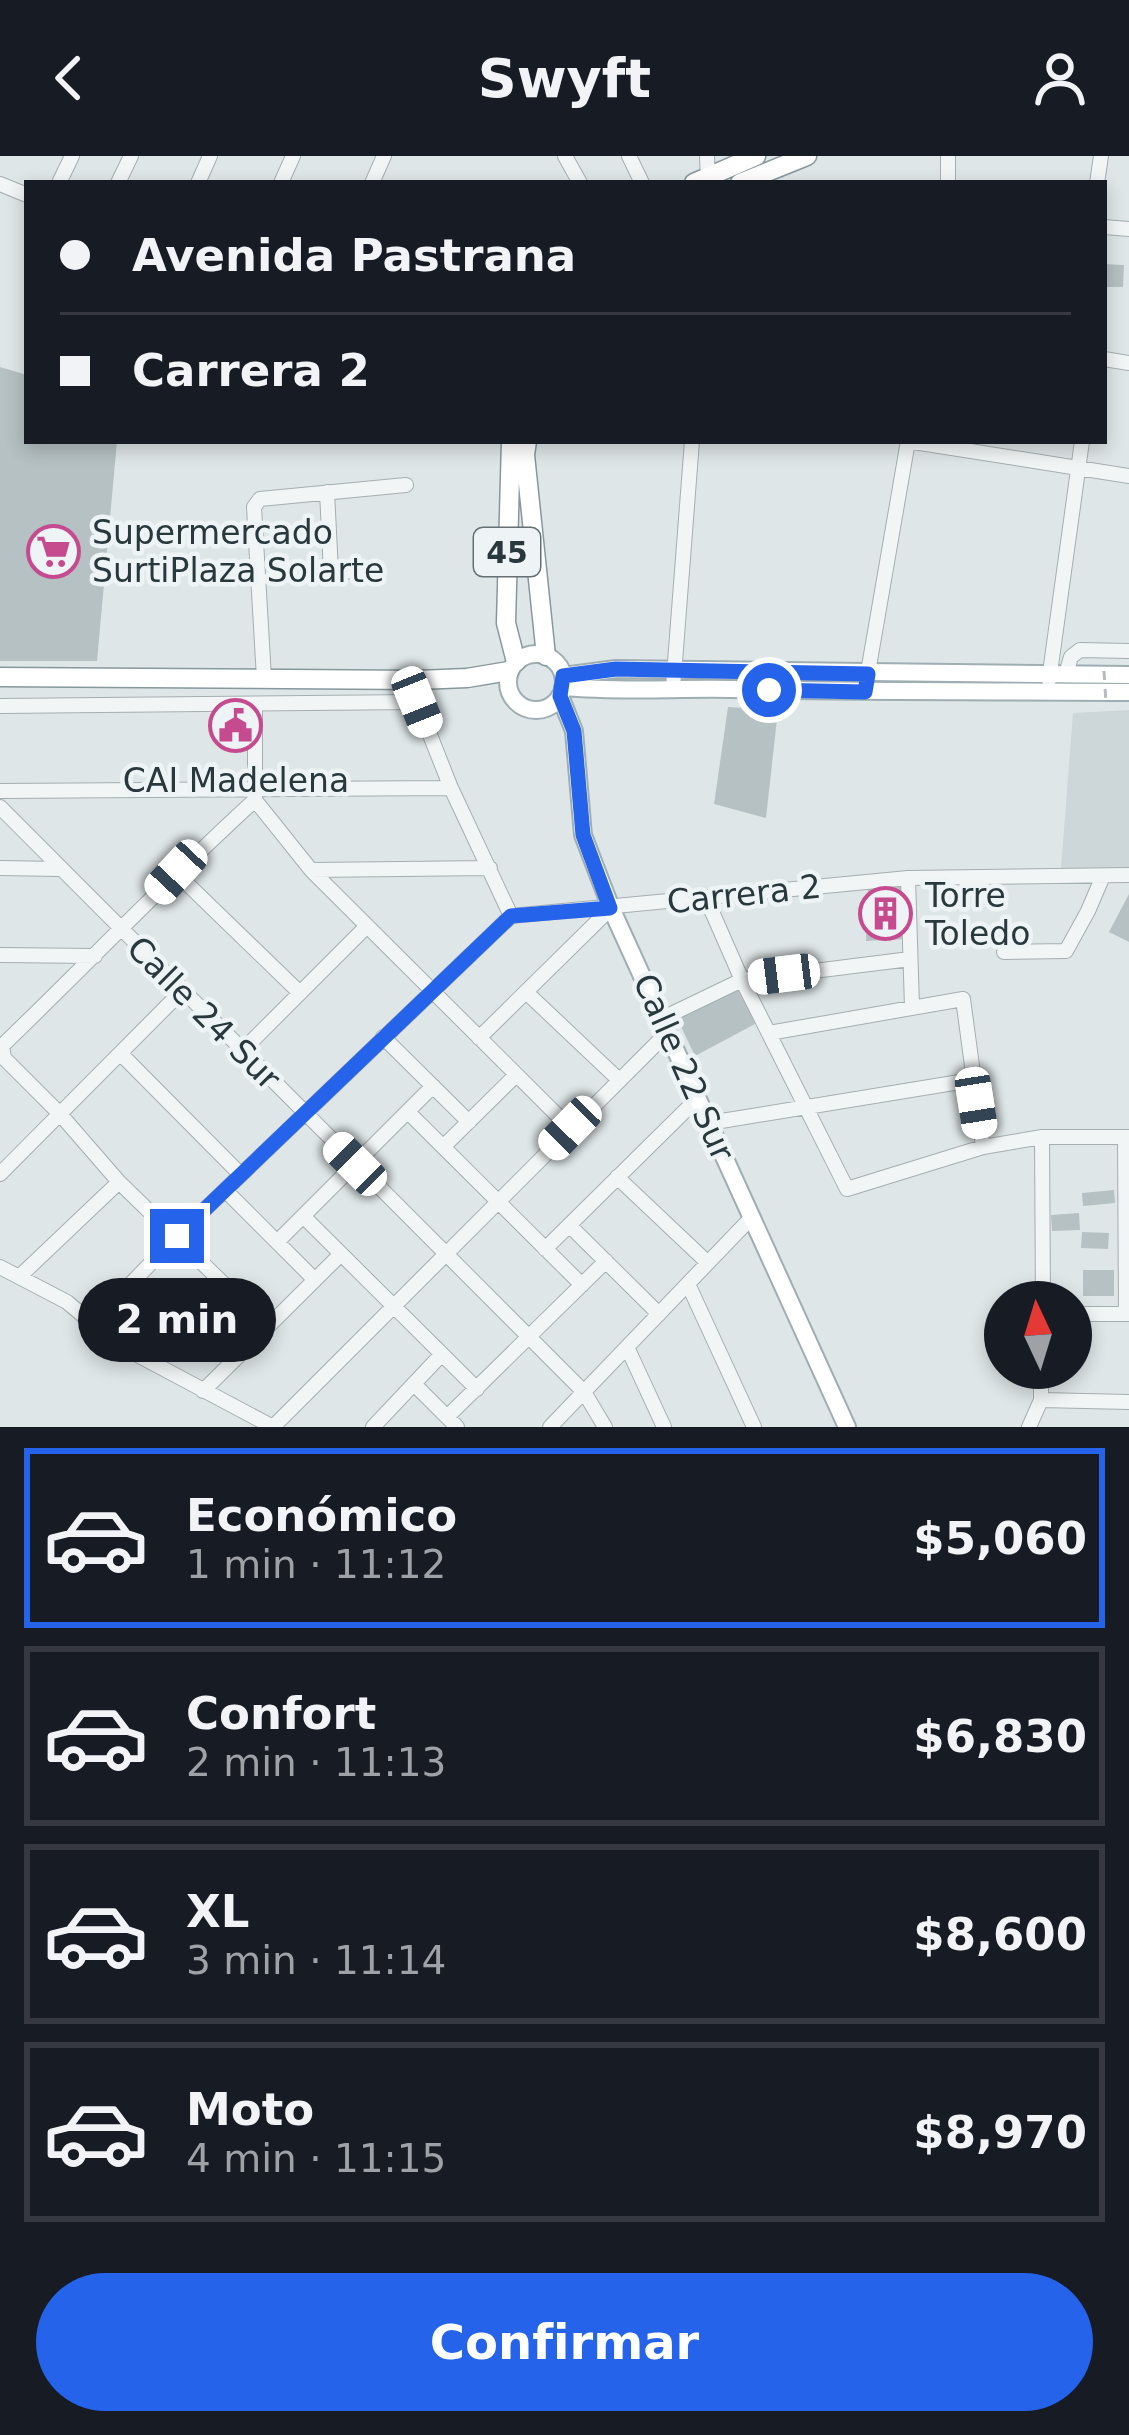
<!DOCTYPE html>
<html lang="es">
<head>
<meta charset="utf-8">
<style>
	:root { --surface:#171b24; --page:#20242c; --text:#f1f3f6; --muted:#9ea1a6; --line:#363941; --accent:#2563eb }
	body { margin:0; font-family:"DejaVu Sans",sans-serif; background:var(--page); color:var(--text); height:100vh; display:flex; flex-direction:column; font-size:45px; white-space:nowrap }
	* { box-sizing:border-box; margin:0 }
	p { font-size:39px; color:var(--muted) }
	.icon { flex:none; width:66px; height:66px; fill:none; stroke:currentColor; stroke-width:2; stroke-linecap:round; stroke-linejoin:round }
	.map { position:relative; height:1271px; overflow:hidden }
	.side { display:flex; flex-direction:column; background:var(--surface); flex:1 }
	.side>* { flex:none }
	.top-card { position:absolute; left:24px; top:24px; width:1083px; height:264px; border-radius:0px; box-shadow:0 6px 18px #0003; display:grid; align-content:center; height:264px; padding:0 36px; background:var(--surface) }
	.needle { width:78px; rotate:356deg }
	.tools { position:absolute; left:984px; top:1125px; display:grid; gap:24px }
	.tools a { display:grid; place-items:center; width:108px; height:108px; border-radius:50%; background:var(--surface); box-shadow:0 6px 18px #0003; font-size:60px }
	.end { position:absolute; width:54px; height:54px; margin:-27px; border:15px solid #2563eb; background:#fff; box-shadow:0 0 0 6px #fff }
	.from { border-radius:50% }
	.bubble { position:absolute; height:84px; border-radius:42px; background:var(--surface); box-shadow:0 6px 18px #0003; font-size:39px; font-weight:700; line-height:84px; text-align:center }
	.car { position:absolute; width:36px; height:72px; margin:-36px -18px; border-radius:15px; box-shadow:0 0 9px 3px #0007; background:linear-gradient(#fff 24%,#345 0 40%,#fff 0 76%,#345 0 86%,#fff 0) }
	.top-card b { display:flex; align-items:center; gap:42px; height:114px; font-size:45px }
	.top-card b+b { border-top:3px solid var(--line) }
	.top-card i { width:30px; height:30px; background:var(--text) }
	ul { padding:21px 0 0; list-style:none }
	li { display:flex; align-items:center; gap:36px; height:180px; margin:0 24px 18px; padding:0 12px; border:6px solid var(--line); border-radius:0px }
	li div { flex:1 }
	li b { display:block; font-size:45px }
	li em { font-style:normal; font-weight:700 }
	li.on { border-color:var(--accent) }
	li>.icon { width:108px; height:108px; stroke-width:1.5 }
	.primary-button { display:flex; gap:24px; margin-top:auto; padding:24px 36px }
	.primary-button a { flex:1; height:138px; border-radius:72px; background:var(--accent); color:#fff; font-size:48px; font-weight:700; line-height:138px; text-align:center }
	header { display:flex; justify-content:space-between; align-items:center; height:156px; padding:0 36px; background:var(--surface); font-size:54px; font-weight:700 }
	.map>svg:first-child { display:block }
	.built { fill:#cdd6d9 }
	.building { fill:#b6c1c4 }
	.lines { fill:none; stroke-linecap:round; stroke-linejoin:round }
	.minor-casing { stroke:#a5aeb1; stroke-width:16 }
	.major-casing { stroke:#9faeb2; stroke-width:20 }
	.highway-casing { stroke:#87989d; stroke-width:21 }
	.minor { stroke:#f1f5f6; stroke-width:14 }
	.major { stroke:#fff; stroke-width:16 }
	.highway { stroke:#fff; stroke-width:18 }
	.path-bridge { stroke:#b5bcbe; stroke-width:3; stroke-dasharray:9 9; stroke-linecap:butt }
	.route { stroke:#2563eb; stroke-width:15 }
	.labels { text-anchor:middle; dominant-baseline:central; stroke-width:9; stroke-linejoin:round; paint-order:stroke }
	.shield { fill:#eef4f5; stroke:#647074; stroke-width:3 }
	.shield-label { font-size:30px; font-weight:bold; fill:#29383d }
	.poi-label { font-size:33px; fill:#29383d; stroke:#eef4f5; text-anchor:start }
	.street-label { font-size:33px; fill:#29383d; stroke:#eef4f5 }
</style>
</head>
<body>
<header><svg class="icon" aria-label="back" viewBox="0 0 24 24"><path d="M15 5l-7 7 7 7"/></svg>Swyft<svg class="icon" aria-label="person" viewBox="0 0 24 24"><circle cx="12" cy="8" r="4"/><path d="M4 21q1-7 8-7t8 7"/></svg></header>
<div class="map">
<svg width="1129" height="1271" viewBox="0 0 1129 1271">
	<rect width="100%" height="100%" fill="#dfe6e7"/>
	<path class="built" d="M1129 554V713L1061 712 1073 557Z"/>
	<path class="building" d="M1104 108 1124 109 1123 131H1104Z
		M0 211 27 219V285H117L97 505H0Z
		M728 551 778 554 766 662 714 648Z
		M222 556H251L249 584 222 587Z
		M904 731 905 783 866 785 868 732Z
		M1129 738V786L1109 776Z
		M740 832 755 868 695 900 676 860Z
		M1114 1034 1115 1047 1083 1050 1082 1037Z
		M1079 1057 1080 1074 1052 1075 1051 1059Z
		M1082 1076 1109 1077 1108 1093 1081 1092Z
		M1083 1114H1114V1140H1083Z"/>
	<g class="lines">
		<defs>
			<path id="minor" d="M565 0 580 27
				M629 0 642 27
				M707 0 708 27
				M59 27 72 0
				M118 27 131 0
				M198 27 210 0
				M281 27 293 0
				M372 27 384 0
				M948 27V0
				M1097 27 1101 0
				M0 28 27 39
				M1104 71 1129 73
				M1104 203 1129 207
				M907 285 1129 320
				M327 336 331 416 360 415
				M1066 518 1071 501 1080 494 1129 495
				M264 522 254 351 260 343 406 329
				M867 522 908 285
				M418 524 417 546 451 632 511 760
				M1049 524 1082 285
				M673 532 692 285
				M255 548V644C168 723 87 808 2 890L4 902 60 958 119 1026 268 1171
				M0 550 417 546
				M0 635 451 632
				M255 644 311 714 570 972
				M0 651 584 1236 605 1271
				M0 712 59 713
				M311 714 490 712
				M175 716 300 837
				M908 722 912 851
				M706 742 742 824 847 1033 983 991 1042 981H1129
				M1004 796 1066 795 1088 755 1103 720
				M0 799 95 800
				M526 836 618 923
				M663 862 742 824 910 803
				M769 877 963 843 983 991
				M383 881 469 966
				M479 882 611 752
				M242 895 367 770
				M121 898 241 1019
				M408 956 582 1129
				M709 967 972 924
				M1042 981 1043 1146
				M1125 981 1126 1158
				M443 991 516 919
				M0 1018 182 835
				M617 1021 708 1107
				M225 1034 315 1124
				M303 1060 477 1233
				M569 1069 659 1158
				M277 1086 433 930
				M545 1093 698 942
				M0 1111 67 1146 117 1188 273 1271
				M19 1121 119 1026
				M688 1128 754 1271
				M1071 1158H1129
				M93 1167 177 1080 511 760 908 722 1129 719
				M627 1191 664 1271
				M414 1228 457 1271
				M203 1235 341 1098
				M1041 1244 1129 1246
				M447 1261 606 1105
				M273 1271 669 875
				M373 1271 442 1198
				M550 1271 752 1061
				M1029 1271 1041 1244V1212"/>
			<path id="major" d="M508 526a28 28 0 1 1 56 0a28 28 0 1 1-56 0Z
				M563 520 616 513 1129 519
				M563 531C619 536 674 532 730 533 863 536 996 535 1129 536
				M560 540 574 575 583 679 611 752 847 1271"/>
			<path id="highway" d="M694 27 756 0
				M740 27 807 0
				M511 285 506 467 516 506
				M527 285 525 299 546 500
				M0 521 418 524 467 522 509 515"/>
		</defs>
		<use href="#minor" class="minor-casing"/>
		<use href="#major" class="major-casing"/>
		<use href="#highway" class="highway-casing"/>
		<use href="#minor" class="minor"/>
		<use href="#major" class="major"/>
		<use href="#highway" class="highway"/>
		<path class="path-bridge" d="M1104 515 1106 547"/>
	</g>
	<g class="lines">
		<path class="route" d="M177 1080 511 760 610 752 583 679 574 575 560 540 563 520 616 513 868 518 865 536 769 534"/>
	</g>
	<defs>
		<symbol id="supermarket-ring" viewBox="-11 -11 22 22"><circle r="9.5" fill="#eef4f5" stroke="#c64a8e" stroke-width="1.5"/><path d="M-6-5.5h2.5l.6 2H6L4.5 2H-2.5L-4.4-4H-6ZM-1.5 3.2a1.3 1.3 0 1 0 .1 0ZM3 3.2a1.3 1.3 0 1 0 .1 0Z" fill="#c64a8e"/></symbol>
		<symbol id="civic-ring" viewBox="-11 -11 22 22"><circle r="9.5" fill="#eef4f5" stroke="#c64a8e" stroke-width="1.5"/><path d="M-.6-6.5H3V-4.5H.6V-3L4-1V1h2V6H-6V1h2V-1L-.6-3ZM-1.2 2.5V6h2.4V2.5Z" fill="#c64a8e"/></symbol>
		<symbol id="building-ring" viewBox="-11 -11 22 22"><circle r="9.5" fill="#eef4f5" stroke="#c64a8e" stroke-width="1.5"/><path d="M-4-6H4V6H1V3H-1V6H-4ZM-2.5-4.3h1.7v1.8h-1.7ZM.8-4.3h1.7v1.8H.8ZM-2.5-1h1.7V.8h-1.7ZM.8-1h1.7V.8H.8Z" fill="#c64a8e"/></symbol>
	</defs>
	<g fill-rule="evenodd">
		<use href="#supermarket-ring" x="24" y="366" width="59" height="59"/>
		<use href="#civic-ring" x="206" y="540" width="59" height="59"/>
		<use href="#building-ring" x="856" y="728" width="59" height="59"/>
	</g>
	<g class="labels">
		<rect class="shield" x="474" y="372" width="66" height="48" rx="9"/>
		<g class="shield-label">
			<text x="507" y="396">45</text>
		</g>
		<g class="poi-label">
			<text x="92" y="376">Supermercado<tspan x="92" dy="38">SurtiPlaza Solarte</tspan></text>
			<text x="236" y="624" text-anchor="middle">CAI Madelena</text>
			<text x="925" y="739">Torre<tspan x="925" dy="38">Toledo</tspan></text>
		</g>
		<g class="street-label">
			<text transform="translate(744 738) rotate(-6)">Carrera 2</text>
			<text transform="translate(204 857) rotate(45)">Calle 24 Sur</text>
			<text transform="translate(684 911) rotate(66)">Calle 22 Sur</text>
		</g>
	</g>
</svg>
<div class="tools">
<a><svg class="needle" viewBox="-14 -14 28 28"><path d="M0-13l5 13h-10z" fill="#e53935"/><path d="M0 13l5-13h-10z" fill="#9ea1a6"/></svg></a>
</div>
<i class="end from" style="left:769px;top:534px"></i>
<i class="end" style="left:177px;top:1080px"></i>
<div class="bubble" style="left:78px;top:1122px;width:198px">2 min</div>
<i class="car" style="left:417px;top:546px;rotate:158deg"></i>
<i class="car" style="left:176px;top:716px;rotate:223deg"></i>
<i class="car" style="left:784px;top:818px;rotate:263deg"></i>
<i class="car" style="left:976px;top:947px;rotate:171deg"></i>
<i class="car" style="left:570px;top:972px;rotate:224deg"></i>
<i class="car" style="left:355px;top:1008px;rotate:315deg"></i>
<div class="top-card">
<b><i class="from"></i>Avenida Pastrana</b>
<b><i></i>Carrera 2</b>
</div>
</div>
<section class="side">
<ul>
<li class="on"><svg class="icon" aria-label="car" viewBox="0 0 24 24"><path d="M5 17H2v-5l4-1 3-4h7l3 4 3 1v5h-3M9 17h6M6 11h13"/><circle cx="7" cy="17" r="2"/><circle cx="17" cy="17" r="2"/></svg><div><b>Económico</b><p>1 min · 11:12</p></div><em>$5,060</em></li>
<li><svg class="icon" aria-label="car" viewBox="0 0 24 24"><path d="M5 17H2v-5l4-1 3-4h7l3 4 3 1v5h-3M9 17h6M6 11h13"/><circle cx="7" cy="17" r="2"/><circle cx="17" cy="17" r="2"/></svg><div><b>Confort</b><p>2 min · 11:13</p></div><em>$6,830</em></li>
<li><svg class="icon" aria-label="car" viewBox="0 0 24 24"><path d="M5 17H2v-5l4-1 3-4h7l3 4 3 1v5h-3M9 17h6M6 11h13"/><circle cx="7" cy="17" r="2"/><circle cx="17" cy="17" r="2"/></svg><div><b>XL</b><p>3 min · 11:14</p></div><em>$8,600</em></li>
<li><svg class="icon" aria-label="car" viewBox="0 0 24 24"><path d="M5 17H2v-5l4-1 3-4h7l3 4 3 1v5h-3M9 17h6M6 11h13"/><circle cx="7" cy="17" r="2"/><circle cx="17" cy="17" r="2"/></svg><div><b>Moto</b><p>4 min · 11:15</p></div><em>$8,970</em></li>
</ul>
<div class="primary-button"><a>Confirmar</a></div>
</section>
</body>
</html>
